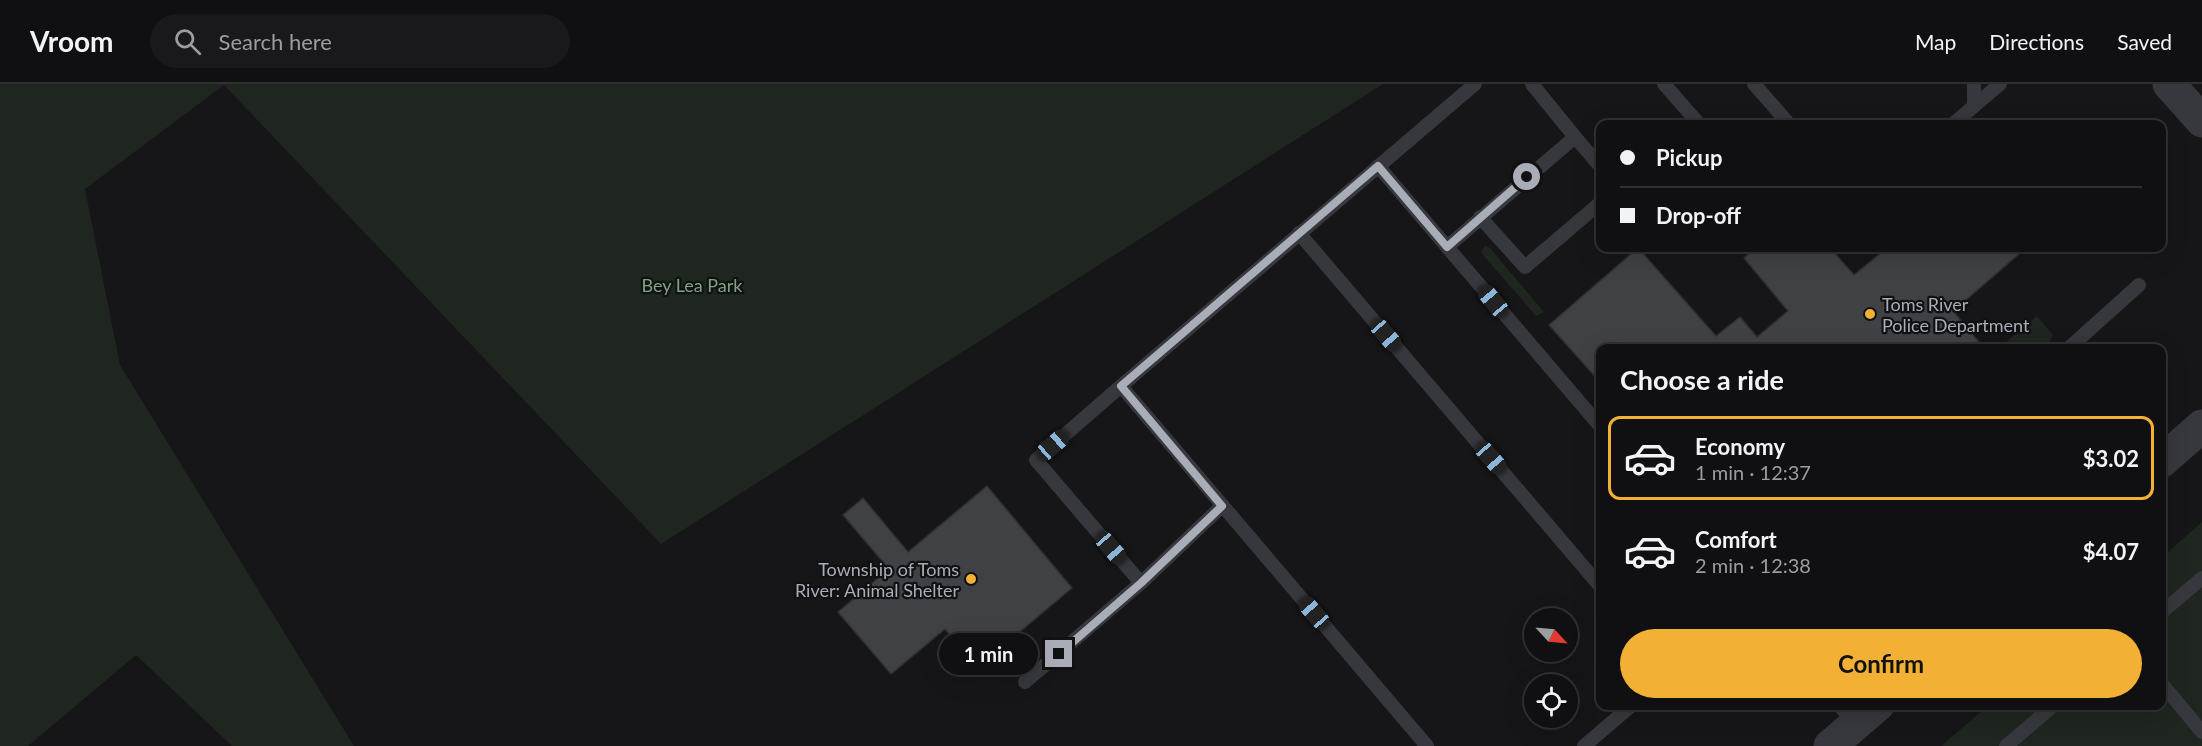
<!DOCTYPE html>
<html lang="en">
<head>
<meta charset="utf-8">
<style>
	:root { --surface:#101012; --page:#19191b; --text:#f1f3f6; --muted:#9c9d9f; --line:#303032; --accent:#f2b134 }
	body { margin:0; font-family:Lato,sans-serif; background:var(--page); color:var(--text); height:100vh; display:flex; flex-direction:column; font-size:22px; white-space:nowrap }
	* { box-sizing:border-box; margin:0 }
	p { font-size:20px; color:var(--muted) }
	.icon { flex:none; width:33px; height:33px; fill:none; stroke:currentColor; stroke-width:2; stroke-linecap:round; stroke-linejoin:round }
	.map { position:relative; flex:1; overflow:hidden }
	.sheet { position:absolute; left:1596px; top:260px; width:570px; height:366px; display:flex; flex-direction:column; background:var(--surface); border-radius:12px; box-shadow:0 6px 24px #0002,0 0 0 2px var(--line) }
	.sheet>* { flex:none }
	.guide { position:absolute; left:1596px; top:36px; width:570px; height:132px; border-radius:12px; box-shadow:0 6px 24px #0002,0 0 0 2px var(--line); display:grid; align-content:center; height:132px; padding:0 24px; background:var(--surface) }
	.needle { width:39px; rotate:116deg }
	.controls { position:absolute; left:1524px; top:524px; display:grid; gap:12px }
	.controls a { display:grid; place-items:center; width:54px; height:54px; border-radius:50%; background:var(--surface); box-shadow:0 6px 24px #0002,0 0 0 2px var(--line); font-size:30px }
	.end { position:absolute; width:27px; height:27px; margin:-14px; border:8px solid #a8adb8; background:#111; box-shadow:0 0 0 3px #111 }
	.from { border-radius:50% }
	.bubble { position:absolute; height:42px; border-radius:21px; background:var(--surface); box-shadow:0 6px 24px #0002,0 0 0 2px var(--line); font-size:20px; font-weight:700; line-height:42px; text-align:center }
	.car { position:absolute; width:18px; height:36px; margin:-18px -9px; border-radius:8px; box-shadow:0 0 4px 2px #0007; background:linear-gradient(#222 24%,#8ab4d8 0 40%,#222 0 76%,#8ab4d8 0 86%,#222 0) }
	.guide b { display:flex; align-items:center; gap:21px; height:57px; font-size:22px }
	.guide b+b { border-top:2px solid var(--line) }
	.guide i { width:15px; height:15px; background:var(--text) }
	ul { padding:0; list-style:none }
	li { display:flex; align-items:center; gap:18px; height:84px; margin:0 12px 9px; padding:0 12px; border:3px solid transparent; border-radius:12px }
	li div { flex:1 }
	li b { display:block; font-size:22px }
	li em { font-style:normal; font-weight:700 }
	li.current { border-color:var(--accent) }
	li>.icon { width:54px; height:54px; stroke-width:1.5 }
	h2 { padding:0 24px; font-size:27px; line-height:72px }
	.action { display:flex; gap:12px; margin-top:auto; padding:12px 24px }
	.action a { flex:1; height:69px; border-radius:36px; background:var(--accent); color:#111; font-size:24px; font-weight:700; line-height:69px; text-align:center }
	header { display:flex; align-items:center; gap:36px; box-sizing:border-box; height:84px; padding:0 30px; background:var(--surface); border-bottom:2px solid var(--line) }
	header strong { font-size:28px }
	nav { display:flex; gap:33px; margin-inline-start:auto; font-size:21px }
	.search { width:420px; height:54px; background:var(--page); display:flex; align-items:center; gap:15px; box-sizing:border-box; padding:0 21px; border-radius:33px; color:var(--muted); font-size:22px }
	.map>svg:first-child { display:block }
	.green { fill:#1e261f }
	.building { fill:#404145; stroke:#303034; stroke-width:1.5 }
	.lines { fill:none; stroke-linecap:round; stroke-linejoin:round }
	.service { stroke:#37383d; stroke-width:14 }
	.tertiary { stroke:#37383d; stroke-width:33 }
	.route { stroke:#a8adb8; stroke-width:8 }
	.poi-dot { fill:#f2b134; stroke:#111113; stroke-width:2 }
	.labels { text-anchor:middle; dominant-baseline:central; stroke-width:4.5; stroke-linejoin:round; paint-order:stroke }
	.park-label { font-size:18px; fill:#7fa381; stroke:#111113 }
	.poi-label { font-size:18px; fill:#a8adb8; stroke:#111113; text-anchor:start }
</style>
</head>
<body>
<header>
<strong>Vroom</strong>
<div class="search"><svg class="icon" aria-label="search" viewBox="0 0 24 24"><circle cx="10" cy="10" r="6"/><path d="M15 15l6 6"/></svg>Search here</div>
<nav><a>Map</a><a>Directions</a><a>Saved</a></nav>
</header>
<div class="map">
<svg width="2202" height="662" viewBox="0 0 2202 662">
	<rect width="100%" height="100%" fill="#161618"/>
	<path class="green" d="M0 0H1383L661 460 224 1 85 105 120 281 354 662H232L136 571 28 662H0Z
		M1485 162 1490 164 1544 228 1536 232 1483 171 1481 167Z
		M2037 232 2053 251 2047 264H1999Z
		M2202 438V662H1941L1989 621H2162V473Z"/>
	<path class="building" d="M1638 164 1716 252 1740 233 1757 253 1788 227 1744 174 1756 164H1830L1854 191 1887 164H2026L1953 227 1984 264H1600V298L1549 241Z
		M987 402 1072 504 978 583 945 545 891 590 838 528 889 485 843 431 863 414 908 468Z"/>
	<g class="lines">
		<path class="service" d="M1664 0 1699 40
			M1754 0 1789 40
			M1974 22V0
			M1953 40 2000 0
			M1575 53 1600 82
			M1378 82 1600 342
			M1480 133 1525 183 1600 119
			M1299 149 1600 502
			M1447 163 1575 53 1532 0
			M2069 264 2139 201
			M1121 302 1036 376 1141 499
			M2162 528 2202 494
			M1025 598 1141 499 1222 422
			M2162 600 2202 648
			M1839 621 1855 640
			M1427 662 1121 302 1475 0
			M1584 662 1632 621
			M2006 662 2054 621"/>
		<path class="tertiary" d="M2169 0 2202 37
			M2162 377 2202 342
			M1830 662 1878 621"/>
	</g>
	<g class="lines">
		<path class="route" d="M1059 570 1141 499 1222 422 1121 302 1378 82 1447 163 1527 93"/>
	</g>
	<g class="poi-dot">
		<circle cx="1870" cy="230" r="6"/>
		<circle cx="971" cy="495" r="6"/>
	</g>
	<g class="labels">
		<g class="park-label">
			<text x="692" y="201">Bey Lea Park</text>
		</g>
		<g class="poi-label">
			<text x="1882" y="220">Toms River<tspan x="1882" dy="21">Police Department</tspan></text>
			<text x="959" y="485" text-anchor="end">Township of Toms<tspan x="959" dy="21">River: Animal Shelter</tspan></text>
		</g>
	</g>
</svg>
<div class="controls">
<a><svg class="needle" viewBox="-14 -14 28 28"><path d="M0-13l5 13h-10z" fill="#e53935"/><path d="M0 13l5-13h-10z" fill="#9c9d9f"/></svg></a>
<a><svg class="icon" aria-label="locate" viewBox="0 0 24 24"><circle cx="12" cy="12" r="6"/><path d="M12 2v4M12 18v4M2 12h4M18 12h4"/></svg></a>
</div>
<i class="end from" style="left:1527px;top:93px"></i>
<i class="end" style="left:1059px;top:570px"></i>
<div class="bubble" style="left:939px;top:549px;width:99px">1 min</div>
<i class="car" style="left:1493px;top:217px;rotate:320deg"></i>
<i class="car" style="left:1386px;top:251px;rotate:139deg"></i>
<i class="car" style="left:1053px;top:361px;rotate:49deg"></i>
<i class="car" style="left:1491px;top:374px;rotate:139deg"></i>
<i class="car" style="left:1111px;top:464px;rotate:139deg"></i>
<i class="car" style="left:1314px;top:529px;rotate:319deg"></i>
<div class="guide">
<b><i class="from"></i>Pickup</b>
<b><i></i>Drop-off</b>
</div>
<section class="sheet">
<h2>Choose a ride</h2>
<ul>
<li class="current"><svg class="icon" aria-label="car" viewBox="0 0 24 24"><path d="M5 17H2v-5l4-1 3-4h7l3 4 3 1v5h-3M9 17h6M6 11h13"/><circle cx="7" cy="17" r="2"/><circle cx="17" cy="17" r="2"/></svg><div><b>Economy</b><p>1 min · 12:37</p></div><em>$3.02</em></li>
<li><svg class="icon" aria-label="car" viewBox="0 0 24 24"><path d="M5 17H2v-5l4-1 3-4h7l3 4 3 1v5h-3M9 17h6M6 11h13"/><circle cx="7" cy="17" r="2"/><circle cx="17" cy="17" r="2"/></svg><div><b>Comfort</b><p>2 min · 12:38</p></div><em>$4.07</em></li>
</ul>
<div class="action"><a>Confirm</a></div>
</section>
</div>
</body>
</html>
